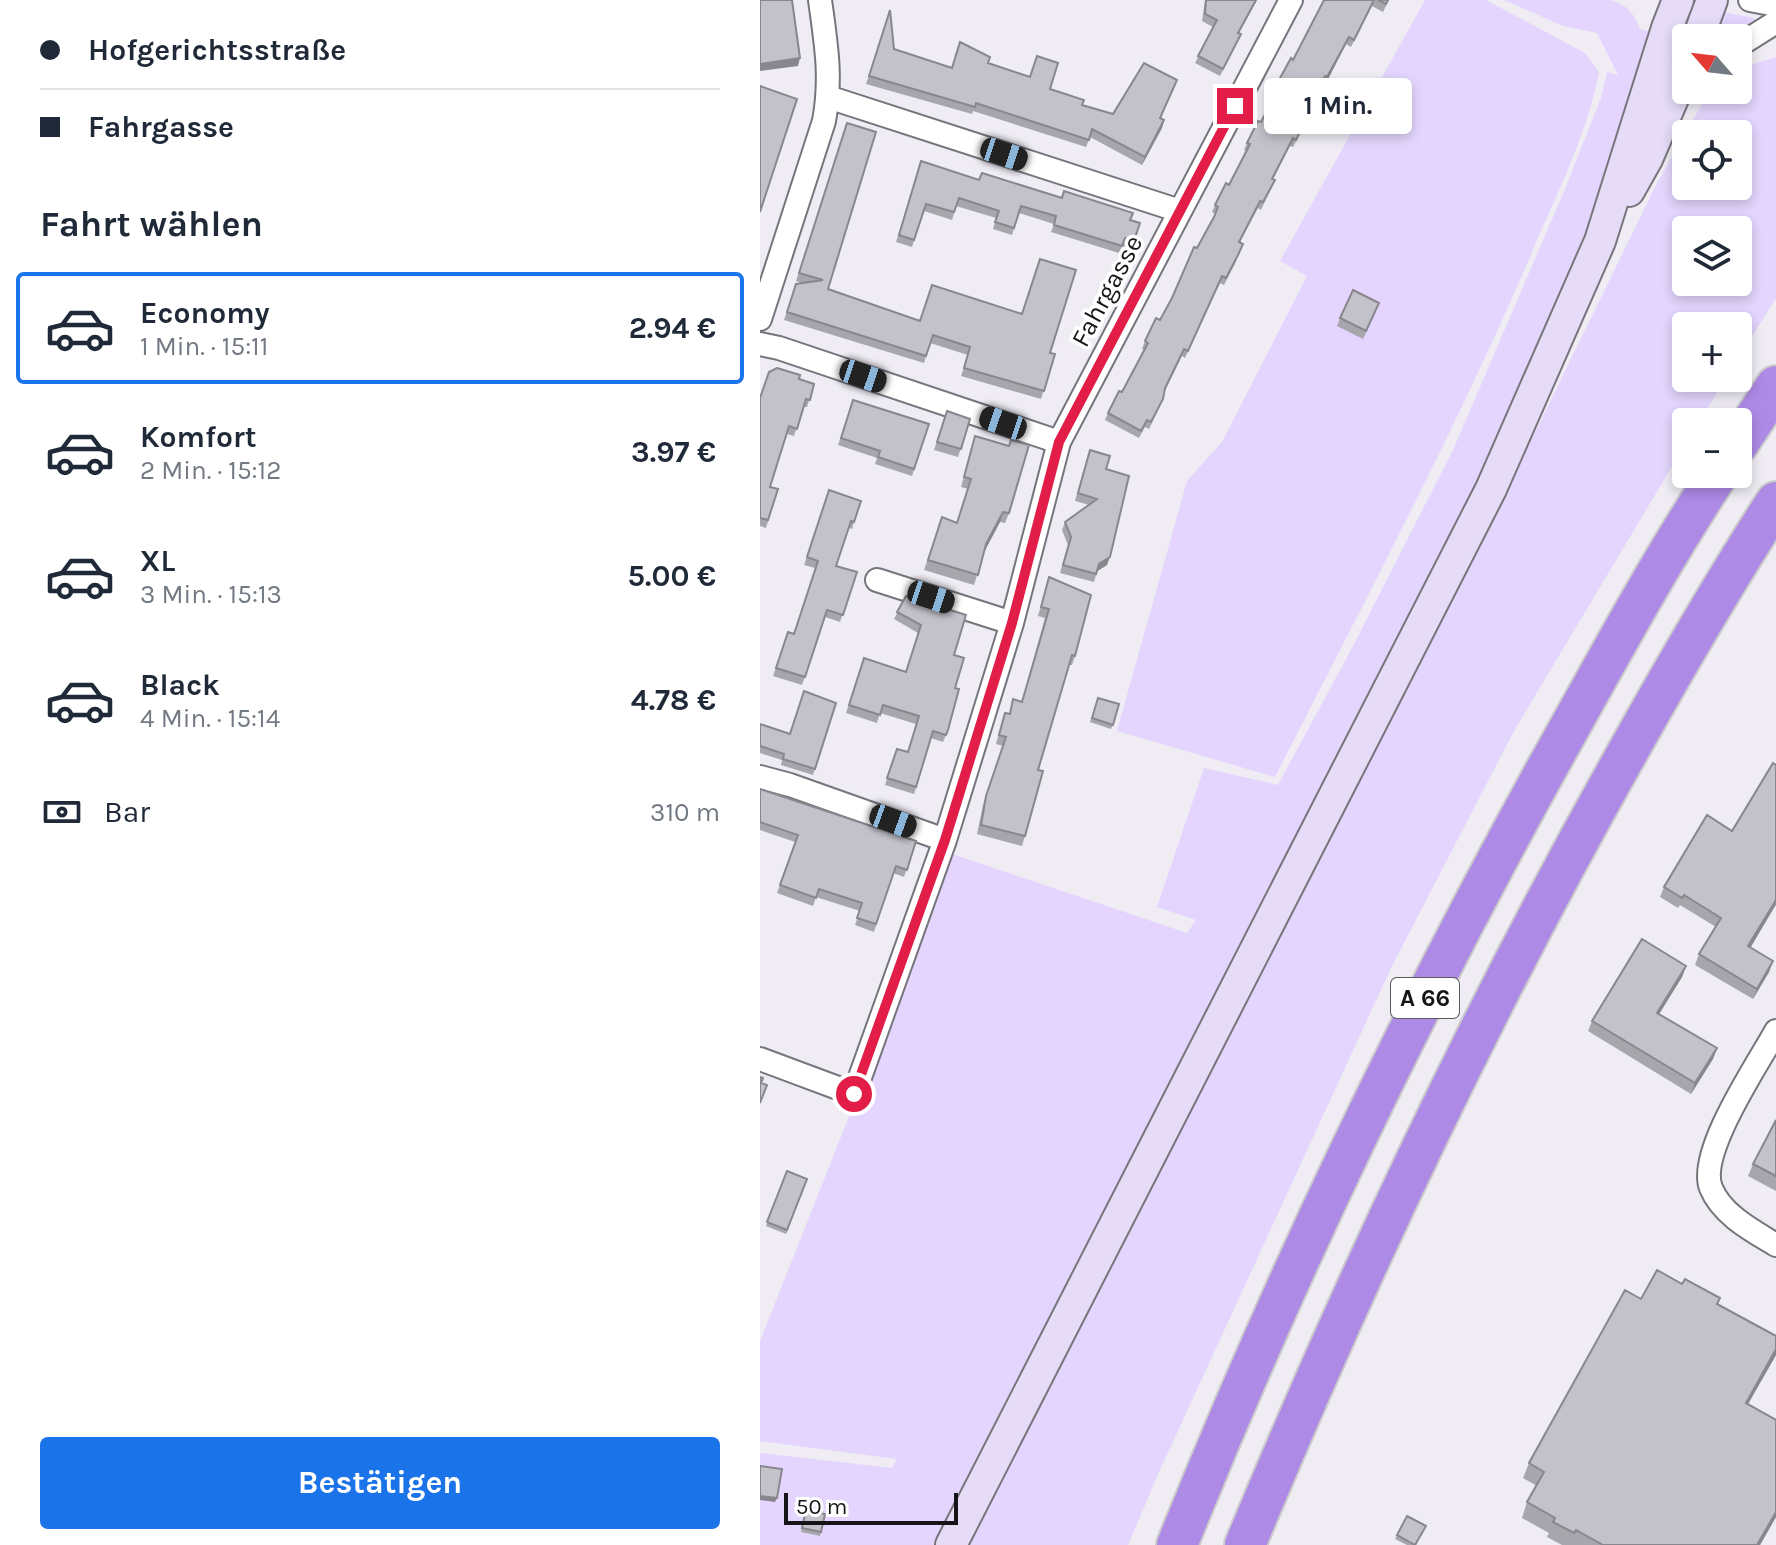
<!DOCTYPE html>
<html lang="de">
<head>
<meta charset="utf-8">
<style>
	:root { --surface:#fff; --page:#f6f6f7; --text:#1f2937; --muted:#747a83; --line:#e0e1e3; --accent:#1a73e8 }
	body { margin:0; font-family:Karla,sans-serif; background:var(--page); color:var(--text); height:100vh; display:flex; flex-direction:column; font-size:30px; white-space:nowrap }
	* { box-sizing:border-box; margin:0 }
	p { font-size:26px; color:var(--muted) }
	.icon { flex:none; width:44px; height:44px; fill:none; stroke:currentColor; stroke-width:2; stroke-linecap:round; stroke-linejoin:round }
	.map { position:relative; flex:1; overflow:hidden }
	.details { display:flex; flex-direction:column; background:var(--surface); width:760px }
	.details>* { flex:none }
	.top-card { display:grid; align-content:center; height:176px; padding:0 40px; background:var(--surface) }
	.needle { width:52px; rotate:298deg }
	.controls { position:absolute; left:912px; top:24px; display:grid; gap:16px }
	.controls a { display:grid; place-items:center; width:80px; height:80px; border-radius:8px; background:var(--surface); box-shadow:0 4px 12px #0003; font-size:40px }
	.scale { position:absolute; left:24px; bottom:20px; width:174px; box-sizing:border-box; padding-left:8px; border:4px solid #151417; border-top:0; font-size:22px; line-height:28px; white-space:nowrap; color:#151417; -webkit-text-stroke:6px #fff; paint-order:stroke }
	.end { position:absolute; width:36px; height:36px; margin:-18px; border:10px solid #e11d48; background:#fff; box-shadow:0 0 0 4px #fff }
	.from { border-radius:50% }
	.bubble { position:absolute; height:56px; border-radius:8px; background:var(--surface); box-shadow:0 4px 12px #0003; font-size:26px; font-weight:700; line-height:56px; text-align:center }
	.car { position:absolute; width:24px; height:48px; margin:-24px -12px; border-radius:10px; box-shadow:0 0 6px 2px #0007; background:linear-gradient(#222 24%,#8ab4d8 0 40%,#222 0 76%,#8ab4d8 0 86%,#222 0) }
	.top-card b { display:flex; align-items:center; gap:28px; height:76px; font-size:30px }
	.top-card b+b { border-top:2px solid var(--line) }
	.top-card i { width:20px; height:20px; background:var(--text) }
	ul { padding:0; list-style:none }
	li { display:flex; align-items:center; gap:24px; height:112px; margin:0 16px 12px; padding:0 24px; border:4px solid transparent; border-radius:8px }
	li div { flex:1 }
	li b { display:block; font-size:30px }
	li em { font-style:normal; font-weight:700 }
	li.active { border-color:var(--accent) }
	li>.icon { width:72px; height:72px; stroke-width:1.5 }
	h2 { padding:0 40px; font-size:36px; line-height:96px }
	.pay { display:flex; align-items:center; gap:20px; height:88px; padding:0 40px; font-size:30px }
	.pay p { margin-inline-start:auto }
	.cta { display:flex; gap:16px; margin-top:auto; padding:16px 40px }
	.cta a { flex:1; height:92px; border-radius:8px; background:var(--accent); color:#fff; font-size:32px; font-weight:700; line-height:92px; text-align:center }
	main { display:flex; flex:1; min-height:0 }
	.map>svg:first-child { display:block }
	.green { fill:#e3d5fd; fill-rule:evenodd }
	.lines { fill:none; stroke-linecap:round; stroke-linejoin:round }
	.minor-casing { stroke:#77757c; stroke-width:26 }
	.secondary-casing { stroke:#77757c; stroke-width:34 }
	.motorway-casing { stroke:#cccbcc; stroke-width:44 }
	.minor { stroke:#fff; stroke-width:22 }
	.secondary { stroke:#e6dcf8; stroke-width:30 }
	.motorway { stroke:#ad8ae6; stroke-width:40 }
	.wall { fill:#a8a6ad }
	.shaded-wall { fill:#88878d }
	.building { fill:#c3c1c9; stroke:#88878d; stroke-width:2 }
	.route { stroke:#e11d48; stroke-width:10 }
	.labels { text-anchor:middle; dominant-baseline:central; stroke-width:7; stroke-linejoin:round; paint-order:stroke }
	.shield { fill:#fff; stroke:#5b5a5d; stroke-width:2 }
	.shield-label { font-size:24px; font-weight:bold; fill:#151417 }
	.street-label { font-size:26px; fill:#151417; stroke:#fff }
</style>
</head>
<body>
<main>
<section class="details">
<div class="top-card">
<b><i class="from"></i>Hofgerichtsstraße</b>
<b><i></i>Fahrgasse</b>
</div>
<h2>Fahrt wählen</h2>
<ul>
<li class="active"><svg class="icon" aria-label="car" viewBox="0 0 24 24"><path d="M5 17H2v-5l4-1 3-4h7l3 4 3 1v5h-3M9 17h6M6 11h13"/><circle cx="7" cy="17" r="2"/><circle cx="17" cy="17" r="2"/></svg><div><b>Economy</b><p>1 Min. · 15:11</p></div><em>2.94 €</em></li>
<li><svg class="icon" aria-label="car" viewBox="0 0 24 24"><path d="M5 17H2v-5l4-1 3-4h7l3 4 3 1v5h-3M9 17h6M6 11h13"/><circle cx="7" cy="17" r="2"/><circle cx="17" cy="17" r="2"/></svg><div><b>Komfort</b><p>2 Min. · 15:12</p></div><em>3.97 €</em></li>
<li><svg class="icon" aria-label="car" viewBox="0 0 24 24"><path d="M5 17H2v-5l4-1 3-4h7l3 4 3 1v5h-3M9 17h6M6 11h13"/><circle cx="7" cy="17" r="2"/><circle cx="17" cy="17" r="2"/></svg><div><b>XL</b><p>3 Min. · 15:13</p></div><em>5.00 €</em></li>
<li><svg class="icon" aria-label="car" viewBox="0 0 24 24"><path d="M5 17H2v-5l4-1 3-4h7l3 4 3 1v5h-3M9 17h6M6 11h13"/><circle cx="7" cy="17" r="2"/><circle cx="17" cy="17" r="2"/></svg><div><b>Black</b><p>4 Min. · 15:14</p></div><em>4.78 €</em></li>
</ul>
<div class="pay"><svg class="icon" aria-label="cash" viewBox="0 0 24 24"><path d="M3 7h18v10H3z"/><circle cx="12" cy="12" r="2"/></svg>Bar<p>310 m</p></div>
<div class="cta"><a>Bestätigen</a></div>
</section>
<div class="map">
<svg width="1016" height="1545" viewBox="0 0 1016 1545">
	<rect width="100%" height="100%" fill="#efecf4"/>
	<path class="green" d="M665 0H726L825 53 839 72C827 136 794 199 769 259 693 436 602 606 515 777L357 731 427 481 462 442 547 276 520 261Z
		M744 0H851C867 5 874 13 880 29L893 32 835 216 726 472 175 1545H0V1453L132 1468 137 1459 0 1441V1341L117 1046 189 853 427 933 436 920 397 907 444 768 518 785 592 648 693 450 805 189 841 98 847 72 858 75 837 33 803 26Z
		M963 12 994 18 995 21 973 38H967L957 31Z
		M1016 57V298L978 359V326H926V378H966L939 422H926V443L754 731 631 968 399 1472 368 1545H205L742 500 897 183 950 90H978V66L981 68ZM926 134H978V186H926ZM926 230H978V282H926Z"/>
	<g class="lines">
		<defs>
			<path id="minor" d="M990 0 1016 5
				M978 46 1016 22
				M68 97 420 211
				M0 319 64 121C72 77 66 44 60 0
				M0 344 19 348 299 442
				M117 580 252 623
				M0 777 30 785 185 840
				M1016 1031C998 1064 937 1153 951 1188 962 1215 993 1231 1016 1245
				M0 1059 94 1094 185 840 252 623 299 442 531 0"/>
			<path id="secondary" d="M938 38 952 0
				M869 191 887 159 926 68
				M191 1545 731 489 840 241 907 28 918 0"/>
			<path id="motorway" d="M978 444 1016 386
				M417 1545C524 1278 649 1018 788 766 843 668 896 568 958 474
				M485 1545C596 1277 720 1015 862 762 911 674 961 587 1016 502"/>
		</defs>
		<use href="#minor" class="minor-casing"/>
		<use href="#secondary" class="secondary-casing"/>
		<use href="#motorway" class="motorway-casing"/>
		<use href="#minor" class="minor"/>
		<use href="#secondary" class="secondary"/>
		<use href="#motorway" class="motorway"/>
	</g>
	<path class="wall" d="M445 0H497L479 33 478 41 460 76 435 63 453 27 442 21Z
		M564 0H629L623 12 612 6 591 47 586 44 565 85 562 83 545 117 547 118 544 125 533 147 530 146 513 179 512 187 501 210 498 208 480 242 476 262 464 285 460 283 425 358 422 356 405 391 400 406 389 429 385 427 379 438 345 420 348 413 362 392 385 350 382 349 385 341 400 320 455 214 452 212 455 205 469 185 487 151 484 150 487 143 501 122 519 89 517 88 519 80 533 60Z
		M130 10 134 49 192 68 228 63 322 105 353 114 414 87 400 118 404 120 402 128 382 165 330 137 326 147 213 111 212 114 106 84Z
		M87 123 68 289 160 321 295 354 281 399 201 376 208 355 170 343 164 363 24 320 36 284 42 283 36 281Z
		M161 161 219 180 380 223 372 249 362 246 359 253 291 232 294 224 259 213 252 235 233 229 236 218 196 206 192 220 164 211 152 247 136 242Z
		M616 311 603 339 577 326 580 318Z
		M39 379 54 384 47 407H43L34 436 27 434 10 487 18 489 6 528 0 526V397Z
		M93 400 169 424 152 476 115 464 117 458 78 445Z
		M187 411 210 419 198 457 174 450Z
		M215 436 249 513 245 523 240 522 225 550 214 585 164 570 182 517 197 523 208 489 201 487Z
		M327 458 346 469 347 565 337 571 334 582 300 573 308 545 302 530 305 522 329 505 315 501Z
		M69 490 94 522 92 529 89 528 76 566 97 572 80 622 65 617 42 685 13 676 28 632 34 634 55 568 44 565Z
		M289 577 315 656 312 665H309L278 770 265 836 262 846 217 834 223 805 243 746 236 744 242 722 245 713 249 714 253 699 262 701 285 618 278 616Z
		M146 596 194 655 195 688 188 730 183 742 171 738 154 794 125 785 137 749 148 752 156 724 120 713 117 723 86 713 104 658 146 672 158 633 134 619Z
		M338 698 353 725 351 729 330 722Z
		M76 703 53 775 21 765 22 760 0 753V724L30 734Z
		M1016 765V906H1015L990 947 1013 961 1009 972 993 999 935 965 939 954 956 927 920 905 918 908 900 897 904 887 972 831Z
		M0 789 156 841 144 877 133 873 114 932 95 925 100 911 56 897 53 906 17 893 35 842 0 830Z
		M926 966 922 977 899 1014 957 1048 953 1059 931 1094 828 1031 832 1021Z
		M1016 1120V1191L988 1176 993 1164Z
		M27 1171 47 1179 26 1234 6 1226Z
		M922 1284 960 1298 957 1304 1016 1355 988 1404 1016 1420V1517L1000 1545H802L787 1537 789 1533 762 1518 767 1502 777 1486 763 1478 769 1463 881 1299Z
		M46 1510 61 1532 60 1536 41 1532Z
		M666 1526 656 1545H647L635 1539 637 1535Z"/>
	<path class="shaded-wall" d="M589 37 586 44 565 85 567 77Z
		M40 58 38 66 0 71V64Z
		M404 120 402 128 382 165 385 157Z
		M243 512 240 522 223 554 226 544Z
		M350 557 347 565 336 572 339 564Z
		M1016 900 1015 906 985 957 988 946Z
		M1013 961 1009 972 993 999 997 989Z
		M926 966 922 977 893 1024 897 1013Z
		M957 1048 953 1059 931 1094 935 1083Z
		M1016 1349V1355L980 1418 986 1403Z
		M0 1496 17 1498 15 1502 0 1500Z
		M1016 1512V1517L1000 1545H997Z"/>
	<path class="building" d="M0 0H32L40 58 0 64Z
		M446 0H496L478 33 481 34 463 69 438 56 457 20 445 14Z
		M564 0H614L594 40 589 37 567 77 565 76 544 116 547 118 536 140 533 138 512 179 515 180 503 202 500 201 479 242 483 244 478 255 466 278 462 276 428 351 424 349 405 388 403 399 391 422 387 420 381 431 348 413 359 391 362 392 388 343 385 341 396 318 400 320 412 298 434 247 437 248 454 217 458 207 455 205 466 183 469 185 490 144 487 143 498 121 501 122 522 82 519 80 531 58 533 60Z
		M618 0H628L626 4Z
		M130 10 134 49 192 68 200 42 230 57 228 63 270 77 277 56 298 63 290 89 324 100 322 105 353 114 384 63 417 80 400 118 404 120 385 157 332 129 329 140 216 103 215 107 109 76Z
		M0 86 37 99 0 212Z
		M87 123 116 132 68 289 160 321 172 285 262 314 280 259 316 270 290 353 295 354 284 391 204 368 210 347 173 335 166 356 27 312 36 284 63 280 39 273Z
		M161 161 219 180 222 173 302 198 304 191 373 213 370 220 380 223 374 241 365 238 362 246 294 225 296 216 261 206 254 228 235 222 239 211 199 198 194 212 166 204 154 240 139 235Z
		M593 290 619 303 606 331 580 318Z
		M17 368 40 375 39 379 54 384 50 400 46 399 37 429 29 426 10 487 18 489 8 520 0 518V398L9 372Z
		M93 400 169 424 154 469 118 457 120 451 81 438Z
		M187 411 210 419 201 449 177 442Z
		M215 436 249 446 251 440 269 445 249 513 243 512 226 544 218 575 168 560 182 517 197 523 211 479 204 477Z
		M330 450 350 456 346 469 369 476 350 557 339 564 336 574 303 565 311 537 305 522 337 499 318 493Z
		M69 490 101 501 94 522 91 521 76 566 97 572 83 615 67 610 45 677 16 668 28 632 34 634 58 561 47 557Z
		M289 577 331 595 315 656 312 655 278 770 283 771 265 836 221 825 226 796 246 737 239 735 245 713 250 714 253 699 262 702 289 609 281 607Z
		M146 596 206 615 194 655 204 658 195 688 199 689 188 730 186 735 173 731 156 787 127 778 137 749 148 752 159 716 123 705 120 715 89 705 104 658 146 672 161 625 137 612Z
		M44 691 76 703 55 769 23 759 24 754 0 746V724L30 734Z
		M338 698 359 704 353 725 332 718Z
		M1013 763 1016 765V900L988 946 1013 961 997 989 939 954 961 918 924 895 922 898 904 887 947 815 972 831Z
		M0 789 156 841 147 870 136 866 116 924 97 918 102 903 59 889 56 898 20 885 38 835 0 822Z
		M882 939 926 966 897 1013 957 1048 935 1083 832 1021Z
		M0 1077 3 1078 1 1083 7 1085 0 1103Z
		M1016 1120V1176L993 1164Z
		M27 1171 47 1179 27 1230 7 1222Z
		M897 1270 922 1284 925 1279 960 1298 957 1304 1016 1336V1349L986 1403 1016 1420V1512L997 1545H843L816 1530 814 1533 793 1522 795 1518 767 1502 784 1472 769 1463 865 1290 881 1299Z
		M0 1466 22 1469 17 1498 0 1496Z
		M46 1510 65 1514 61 1532 42 1528Z
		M647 1516 666 1526 655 1545 637 1535Z"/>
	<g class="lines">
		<path class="route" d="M94 1094 185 840 252 623 299 442 475 106"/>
	</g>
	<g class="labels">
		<rect class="shield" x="631" y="978" width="68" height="40" rx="6"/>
		<g class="shield-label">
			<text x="665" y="998">A 66</text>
		</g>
		<g class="street-label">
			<text transform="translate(347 291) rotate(-62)">Fahrgasse</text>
		</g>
	</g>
</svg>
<div class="controls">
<a><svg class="needle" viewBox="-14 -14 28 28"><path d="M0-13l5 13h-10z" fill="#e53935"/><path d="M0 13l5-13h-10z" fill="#747a83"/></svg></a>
<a><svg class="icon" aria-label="locate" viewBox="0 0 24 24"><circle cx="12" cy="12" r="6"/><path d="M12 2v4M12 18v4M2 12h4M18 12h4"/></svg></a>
<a><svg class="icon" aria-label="layers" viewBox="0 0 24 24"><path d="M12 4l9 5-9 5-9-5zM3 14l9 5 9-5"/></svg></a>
<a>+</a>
<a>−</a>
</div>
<div class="scale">50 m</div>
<i class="end from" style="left:94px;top:1094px"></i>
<i class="end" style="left:475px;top:106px"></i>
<div class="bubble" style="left:504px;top:78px;width:148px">1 Min.</div>
<i class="car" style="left:244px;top:154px;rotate:108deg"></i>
<i class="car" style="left:103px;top:376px;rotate:109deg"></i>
<i class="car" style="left:243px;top:423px;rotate:289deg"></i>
<i class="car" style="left:171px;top:597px;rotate:108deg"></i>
<i class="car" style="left:133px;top:821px;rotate:110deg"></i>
</div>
</main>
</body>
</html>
